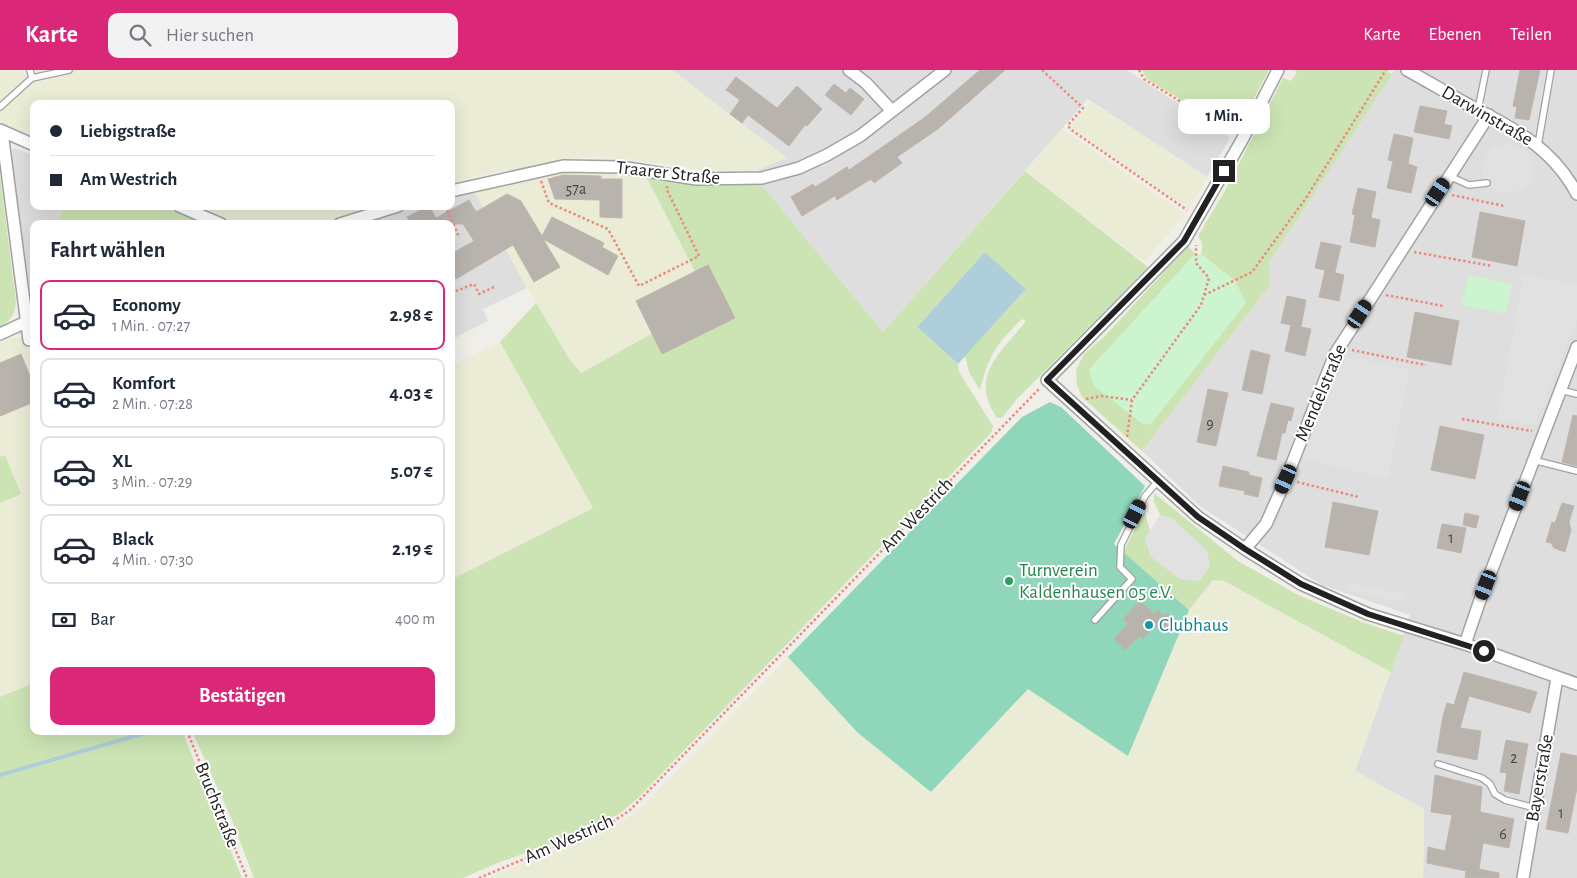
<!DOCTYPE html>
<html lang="de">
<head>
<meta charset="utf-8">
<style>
	:root { --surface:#fff; --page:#f2f2f3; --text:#1f2937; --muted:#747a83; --line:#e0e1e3; --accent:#db2777 }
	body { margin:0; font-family:"Alegreya Sans",sans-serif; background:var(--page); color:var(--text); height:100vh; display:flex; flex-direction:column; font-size:19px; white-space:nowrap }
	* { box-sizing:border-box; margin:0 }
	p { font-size:16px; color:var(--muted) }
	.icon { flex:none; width:28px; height:28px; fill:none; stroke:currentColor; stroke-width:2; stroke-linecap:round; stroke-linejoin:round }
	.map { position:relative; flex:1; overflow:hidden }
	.details { position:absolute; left:30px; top:150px; width:425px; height:515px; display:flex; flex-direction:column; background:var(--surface); border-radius:10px; box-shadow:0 5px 20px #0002 }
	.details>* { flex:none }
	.banner { position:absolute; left:30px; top:30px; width:425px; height:110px; border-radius:10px; box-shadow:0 5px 20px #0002; display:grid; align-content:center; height:110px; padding:0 20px; background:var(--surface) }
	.end { position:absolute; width:22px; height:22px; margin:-11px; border:6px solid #212121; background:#fff; box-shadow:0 0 0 2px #fff }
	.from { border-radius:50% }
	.bubble { position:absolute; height:35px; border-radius:10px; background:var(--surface); box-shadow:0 5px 20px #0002; font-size:16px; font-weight:700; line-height:35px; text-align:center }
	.car { position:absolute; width:15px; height:30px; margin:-15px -8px; border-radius:6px; box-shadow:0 0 4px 1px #0007; background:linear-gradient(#222 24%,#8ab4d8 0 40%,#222 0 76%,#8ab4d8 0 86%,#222 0) }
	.banner b { display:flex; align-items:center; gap:18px; height:48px; font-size:19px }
	.banner b+b { border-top:1px solid var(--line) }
	.banner i { width:12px; height:12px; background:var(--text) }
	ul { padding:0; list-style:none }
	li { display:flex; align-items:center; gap:15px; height:70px; margin:0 10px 8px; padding:0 10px; border:2px solid var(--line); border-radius:10px }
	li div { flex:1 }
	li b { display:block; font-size:19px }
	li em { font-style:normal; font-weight:700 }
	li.current { border-color:var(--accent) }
	li>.icon { width:45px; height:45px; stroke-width:1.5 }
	h2 { padding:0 20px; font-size:22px; line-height:60px }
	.pay { display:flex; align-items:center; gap:12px; height:55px; padding:0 20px; font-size:19px }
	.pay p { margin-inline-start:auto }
	.primary-button { display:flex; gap:10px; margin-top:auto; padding:10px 20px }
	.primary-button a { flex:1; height:58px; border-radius:10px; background:var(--accent); color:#fff; font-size:20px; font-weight:700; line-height:58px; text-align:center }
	header { display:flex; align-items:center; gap:30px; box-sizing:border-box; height:70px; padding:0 25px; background:var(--accent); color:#fff }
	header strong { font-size:24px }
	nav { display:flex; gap:28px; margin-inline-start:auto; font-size:18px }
	.search { width:350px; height:45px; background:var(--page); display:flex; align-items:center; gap:12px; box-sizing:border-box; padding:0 18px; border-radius:10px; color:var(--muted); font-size:19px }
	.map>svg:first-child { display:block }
	.residential { fill:#dfdede }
	.farmland { fill:#ebecd6 }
	.grass { fill:#cce4b4 }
	.park { fill:#cbf4cf }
	.pitch { fill:#8fd6bb }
	.parking { fill:#e1e1e1 }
	.water { fill:#aecfd9 }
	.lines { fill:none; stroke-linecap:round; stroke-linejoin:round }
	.stream { stroke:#aecfd9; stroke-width:4 }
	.building { fill:#b9b3ae; stroke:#c0b5ac }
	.lane-casing { stroke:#a2a2a2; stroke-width:8 }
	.street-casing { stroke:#a2a2a2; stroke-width:14 }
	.path { stroke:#ec897e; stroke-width:2.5; stroke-dasharray:2.5 2.5; stroke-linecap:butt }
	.lane { stroke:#fff; stroke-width:5.5 }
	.street { stroke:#fff; stroke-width:11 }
	.route { stroke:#212121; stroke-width:6 }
	.leisure-dot { fill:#2e9e5b; stroke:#fff; stroke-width:2 }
	.culture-dot { fill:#0f9aa8; stroke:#fff; stroke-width:2 }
	.labels { text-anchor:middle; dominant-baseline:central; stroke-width:4; stroke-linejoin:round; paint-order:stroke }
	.number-label { font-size:16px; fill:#474644 }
	.street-label { font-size:19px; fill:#212121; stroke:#fff }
	.leisure-label { font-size:19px; fill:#27864d; stroke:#fff; text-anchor:start }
	.culture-label { font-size:19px; fill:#0d838f; stroke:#fff; text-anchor:start }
</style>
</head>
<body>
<header>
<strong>Karte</strong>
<div class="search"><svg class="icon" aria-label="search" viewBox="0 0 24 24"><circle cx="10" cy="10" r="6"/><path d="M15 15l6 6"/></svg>Hier suchen</div>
<nav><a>Karte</a><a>Ebenen</a><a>Teilen</a></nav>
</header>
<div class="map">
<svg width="1577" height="808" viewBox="0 0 1577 808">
	<rect width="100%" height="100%" fill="#f0eee8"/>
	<path class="residential" d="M672 0H1127L1230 68 1207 107 1088 29 883 262 761 114 758 100 786 88Z
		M1394 0H1577V808H1423L1424 739 1355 701 1410 545 1322 515 1201 437 1142 381 1270 215 1269 192Z
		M14 78 34 85V136H65L57 151V154H34V235L32 236 11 82Z
		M474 121 527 218 483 239 488 251 451 270V154H357L412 136H451V125Z"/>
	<path class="farmland" d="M0 0H672L787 88 758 100 711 101 625 89 583 87 475 106 451 114V34H34V70L7 59 0 53Z
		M1092 32 1207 107 1189 139 1073 59 1071 56 1072 53Z
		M1062 59 1185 144 1144 192 1025 101Z
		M565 102H616L646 106 707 223 653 263 581 303 570 290 527 218 474 121 533 106Z
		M197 136H381L325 154H239Z
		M10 268H21L27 275 34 294V613L0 627V433L21 424 5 385 0 387V273Z
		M500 272 593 438 451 510V296Z
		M1213 510 1224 511 1391 602 1355 701 1424 739 1423 808H488L597 763 627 748 644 735 788 587 857 662 1028 619 1128 686 1189 540Z"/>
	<path class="grass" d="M1142 0H1269L1237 60H1231L1147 9Z
		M1294 0H1387L1392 5 1269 192 1270 215 1142 381 1082 327 1077 316 1076 300 1084 284 1105 266 1188 176 1195 184 1089 300 1235 211 1201 184C1203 177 1202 171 1198 166L1226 119 1283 8 1291 11 1297 2Z
		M1025 101 1148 197 1016 330 1002 348H997C968 305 1002 282 1026 251L1022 249C996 274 989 285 980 320L969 302 965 286 1026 219 985 182 917 257 958 294 959 302 993 356 991 363 637 729 619 744 568 768 500 792 463 808H254L232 750 192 661H451V510L593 438 500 272 536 233 570 290 581 303 653 263 706 223 646 106 726 113 761 114 883 262Z
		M0 104 16 232C15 244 11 251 0 256Z
		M65 136H161L204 154H57V151Z
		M5 385 21 424 0 433V387Z
		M1154 423 1238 491 1298 525 1362 552 1404 566 1391 602 1224 511 1213 510 1189 540 1123 483 1144 440 1150 461 1145 468 1210 496 1206 480 1171 448 1160 445 1154 432Z
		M34 613V661H182L242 808H0V627Z"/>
	<path class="park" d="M1195 184H1201L1235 211 1246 233 1152 353 1144 355 1094 316 1089 300Z
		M1468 205 1512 214 1506 244 1462 235Z"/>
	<path class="pitch" d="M1050 332 1061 337 1145 416 1114 474 1189 540 1128 686 1028 619 931 722 857 662 788 587 1022 347Z"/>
	<path class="parking" d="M1504 74 1516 75 1525 80 1531 88 1533 100 1530 112 1522 119 1509 123 1496 120 1487 113 1482 105 1485 87 1494 78Z
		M1524 206 1577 214V249L1535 355 1497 349Z
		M1341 285 1409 300 1388 408 1301 389Z
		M1160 445 1171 448 1207 480 1210 496 1199 511 1181 510 1151 487 1145 468Z
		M1349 512 1404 525 1403 533 1347 519Z"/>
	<path class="water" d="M985 182 1026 219 958 294 917 257Z"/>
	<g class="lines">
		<path class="stream" d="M0 705 152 661"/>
	</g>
	<path class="building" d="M980 0H1005L938 59 897 87 902 93 874 113 871 109 837 130 835 126 802 146 791 127 813 114 815 117 847 97 849 100 924 48Z
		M1520 0H1540L1529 50 1515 48 1517 37 1513 36Z
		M736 7 777 38 797 16 822 39 807 56 805 55 789 76 748 45 742 53 730 44 740 30 726 20Z
		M834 14 846 23 850 18 864 29 851 45 825 25Z
		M1420 36 1447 41 1444 54 1452 56 1449 69 1414 62Z
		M1394 64 1413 68 1408 94 1417 97 1411 123 1387 118 1393 91 1388 90Z
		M563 105 601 106V109H622V148L600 147V130L555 129 548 109Z
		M1358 118 1376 122 1371 148 1380 150 1375 177 1350 172 1355 145 1352 144Z
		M507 124 521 131 542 166 552 147 604 173 602 177 618 186 608 205 543 169 560 197 534 212 513 175 456 209 451 202V184L474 171 463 154H412L407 147 429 136 436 148 469 130 476 142Z
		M1480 142 1525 151 1517 196 1472 187Z
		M1321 172 1341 176 1335 202H1332L1344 205 1339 231 1319 227 1325 200 1315 198Z
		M708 195 735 248 662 284 636 231Z
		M1287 226 1306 230 1301 257 1311 259 1305 286 1285 281 1291 255 1281 253Z
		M1415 242 1459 251 1451 295 1407 287Z
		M1251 280 1270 285 1262 324 1242 320Z
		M21 284 34 316V332L0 346V293Z
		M1208 319 1228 323 1216 376 1197 372Z
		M1271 333 1294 338 1291 351 1288 350 1285 363H1282L1276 390 1257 386Z
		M1573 345 1577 346V396L1562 392Z
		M1440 356 1484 365 1475 409 1431 400Z
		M1223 396 1249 402V405L1262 408 1258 427 1244 424 1245 421 1219 416Z
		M1333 432 1378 441 1369 485 1325 477Z
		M1562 433 1574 436 1569 452 1571 460 1565 482 1554 478 1551 473 1546 472 1552 452 1555 453Z
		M1465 443 1479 446 1476 458 1463 455Z
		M1442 454 1466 458 1461 483 1437 478Z
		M1140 531 1154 544 1158 540 1163 546 1166 543 1175 551 1163 563 1155 556 1143 569 1140 565 1125 580 1114 569 1128 554 1123 549Z
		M1464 602 1537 622 1530 643 1469 626 1460 658 1481 661 1477 690 1437 682 1443 646 1447 633 1454 635Z
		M1506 670 1528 674 1519 724 1504 721 1507 703 1500 702Z
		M1561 683 1577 686V718L1568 763 1546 759Z
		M1435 705 1482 717 1480 742 1514 749 1509 778 1483 773 1479 799 1499 803V808H1465L1466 801 1427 793 1428 777 1445 781 1452 745 1431 742Z"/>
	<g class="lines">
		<defs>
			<path id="lane" d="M30 0 32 8
				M0 37 32 8 69 0
				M1478 40 1486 0
				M1538 75 1551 0
				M1449 106 1469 115 1487 113
				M1560 320 1577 324
				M1533 390 1577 401
				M1095 550 1132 509 1120 497 1121 475 1145 426 1158 411
				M1438 694 1482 708 1490 714 1495 724 1505 730 1535 738"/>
			<path id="street" d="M849 0 866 13 892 41
				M1278 0 1242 70 1184 171 1047 310 1198 447 1245 479 1301 514 1368 544 1465 574 1577 614
				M1407 0C1427 11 1447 23 1467 34 1513 58 1552 77 1577 124
				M0 60 34 75
				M2 62 29 270
				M451 121 563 96 621 97 696 109 762 108 799 98 827 85 860 66 945 0
				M179 136 221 154
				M340 154 398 136
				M0 264 26 252
				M1245 479 1266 454 1286 409 1335 284 1489 45
				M1465 574 1479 533 1577 277
				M1523 808 1557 608"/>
		</defs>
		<use href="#lane" class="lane-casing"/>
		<use href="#street" class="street-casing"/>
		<path class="path" d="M1042 0 1083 38 1068 55 1070 59 1187 140
			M1139 0 1144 9 1233 64
			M541 111 549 133 608 159 639 216 699 186 667 120V116
			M1452 125 1504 136
			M445 136 458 164 451 168
			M1414 182 1492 196
			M451 223 474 214 479 224 494 217
			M1204 225 1252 202 1306 128 1386 0
			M1386 225 1443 236
			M1352 280 1426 295
			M1086 329 1102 326 1132 330
			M1462 349 1532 361
			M1127 367 1132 330 1201 235 1209 208 1196 193V175
			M1297 412 1359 427
			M187 661 247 808
			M479 808 612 752 629 741 1039 319"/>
		<use href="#lane" class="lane"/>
		<use href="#street" class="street"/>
	</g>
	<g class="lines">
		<path class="route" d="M1224 101 1184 171 1047 310 1198 447 1245 479 1301 514 1368 544 1484 581"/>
	</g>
	<circle class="leisure-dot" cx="1009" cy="511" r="5"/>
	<circle class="culture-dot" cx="1149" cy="555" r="5"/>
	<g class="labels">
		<g class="number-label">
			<text x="576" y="119">57a</text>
			<text x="1210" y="354">9</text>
			<text x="1451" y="468">1</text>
			<text x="1514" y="688">2</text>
			<text x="1561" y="743">1</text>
			<text x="1503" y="764">6</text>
		</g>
		<g class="street-label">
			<text transform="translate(1487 46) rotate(30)">Darwinstraße</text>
			<text transform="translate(668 103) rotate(6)">Traarer Straße</text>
			<text transform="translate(1321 323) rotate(-67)">Mendelstraße</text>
			<text transform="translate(917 445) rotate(-46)">Am Westrich</text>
			<text transform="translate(1540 708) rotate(-80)">Bayerstraße</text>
			<text transform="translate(217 735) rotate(68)">Bruchstraße</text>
			<text transform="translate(569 769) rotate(-24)">Am Westrich</text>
		</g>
		<g class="leisure-label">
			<text x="1019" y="500">Turnverein<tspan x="1019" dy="22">Kaldenhausen 05 e.V.</tspan></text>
		</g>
		<g class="culture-label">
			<text x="1159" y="555">Clubhaus</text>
		</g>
	</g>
</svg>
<i class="end from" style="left:1484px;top:581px"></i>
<i class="end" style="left:1224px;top:101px"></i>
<div class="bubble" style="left:1178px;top:29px;width:92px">1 Min.</div>
<i class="car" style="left:1438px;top:122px;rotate:34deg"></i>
<i class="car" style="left:1360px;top:244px;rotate:33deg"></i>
<i class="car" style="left:1286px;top:409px;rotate:204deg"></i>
<i class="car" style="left:1520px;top:426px;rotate:201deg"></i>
<i class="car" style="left:1135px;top:444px;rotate:27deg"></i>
<i class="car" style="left:1486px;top:515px;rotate:201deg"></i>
<div class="banner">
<b><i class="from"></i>Liebigstraße</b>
<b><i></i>Am Westrich</b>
</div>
<section class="details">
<h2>Fahrt wählen</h2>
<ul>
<li class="current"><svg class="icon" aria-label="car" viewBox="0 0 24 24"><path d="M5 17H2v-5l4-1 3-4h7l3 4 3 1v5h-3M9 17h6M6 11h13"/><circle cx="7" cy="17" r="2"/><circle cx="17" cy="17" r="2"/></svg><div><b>Economy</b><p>1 Min. · 07:27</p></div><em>2.98 €</em></li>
<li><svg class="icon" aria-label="car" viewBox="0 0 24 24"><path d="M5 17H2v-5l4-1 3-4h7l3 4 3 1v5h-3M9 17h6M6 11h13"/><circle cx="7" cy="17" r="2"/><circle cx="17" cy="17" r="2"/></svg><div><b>Komfort</b><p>2 Min. · 07:28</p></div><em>4.03 €</em></li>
<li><svg class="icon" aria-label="car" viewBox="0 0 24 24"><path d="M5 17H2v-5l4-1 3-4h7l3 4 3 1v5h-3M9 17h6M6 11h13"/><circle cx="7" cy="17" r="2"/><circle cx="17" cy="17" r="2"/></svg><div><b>XL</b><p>3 Min. · 07:29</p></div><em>5.07 €</em></li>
<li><svg class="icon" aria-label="car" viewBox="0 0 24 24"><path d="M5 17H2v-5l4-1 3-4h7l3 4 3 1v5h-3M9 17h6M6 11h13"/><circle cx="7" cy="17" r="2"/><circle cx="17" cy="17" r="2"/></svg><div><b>Black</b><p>4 Min. · 07:30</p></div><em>2.19 €</em></li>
</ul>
<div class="pay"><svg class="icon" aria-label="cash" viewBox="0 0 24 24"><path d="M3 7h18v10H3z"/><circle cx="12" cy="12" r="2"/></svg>Bar<p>400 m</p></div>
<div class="primary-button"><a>Bestätigen</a></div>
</section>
</div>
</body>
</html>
